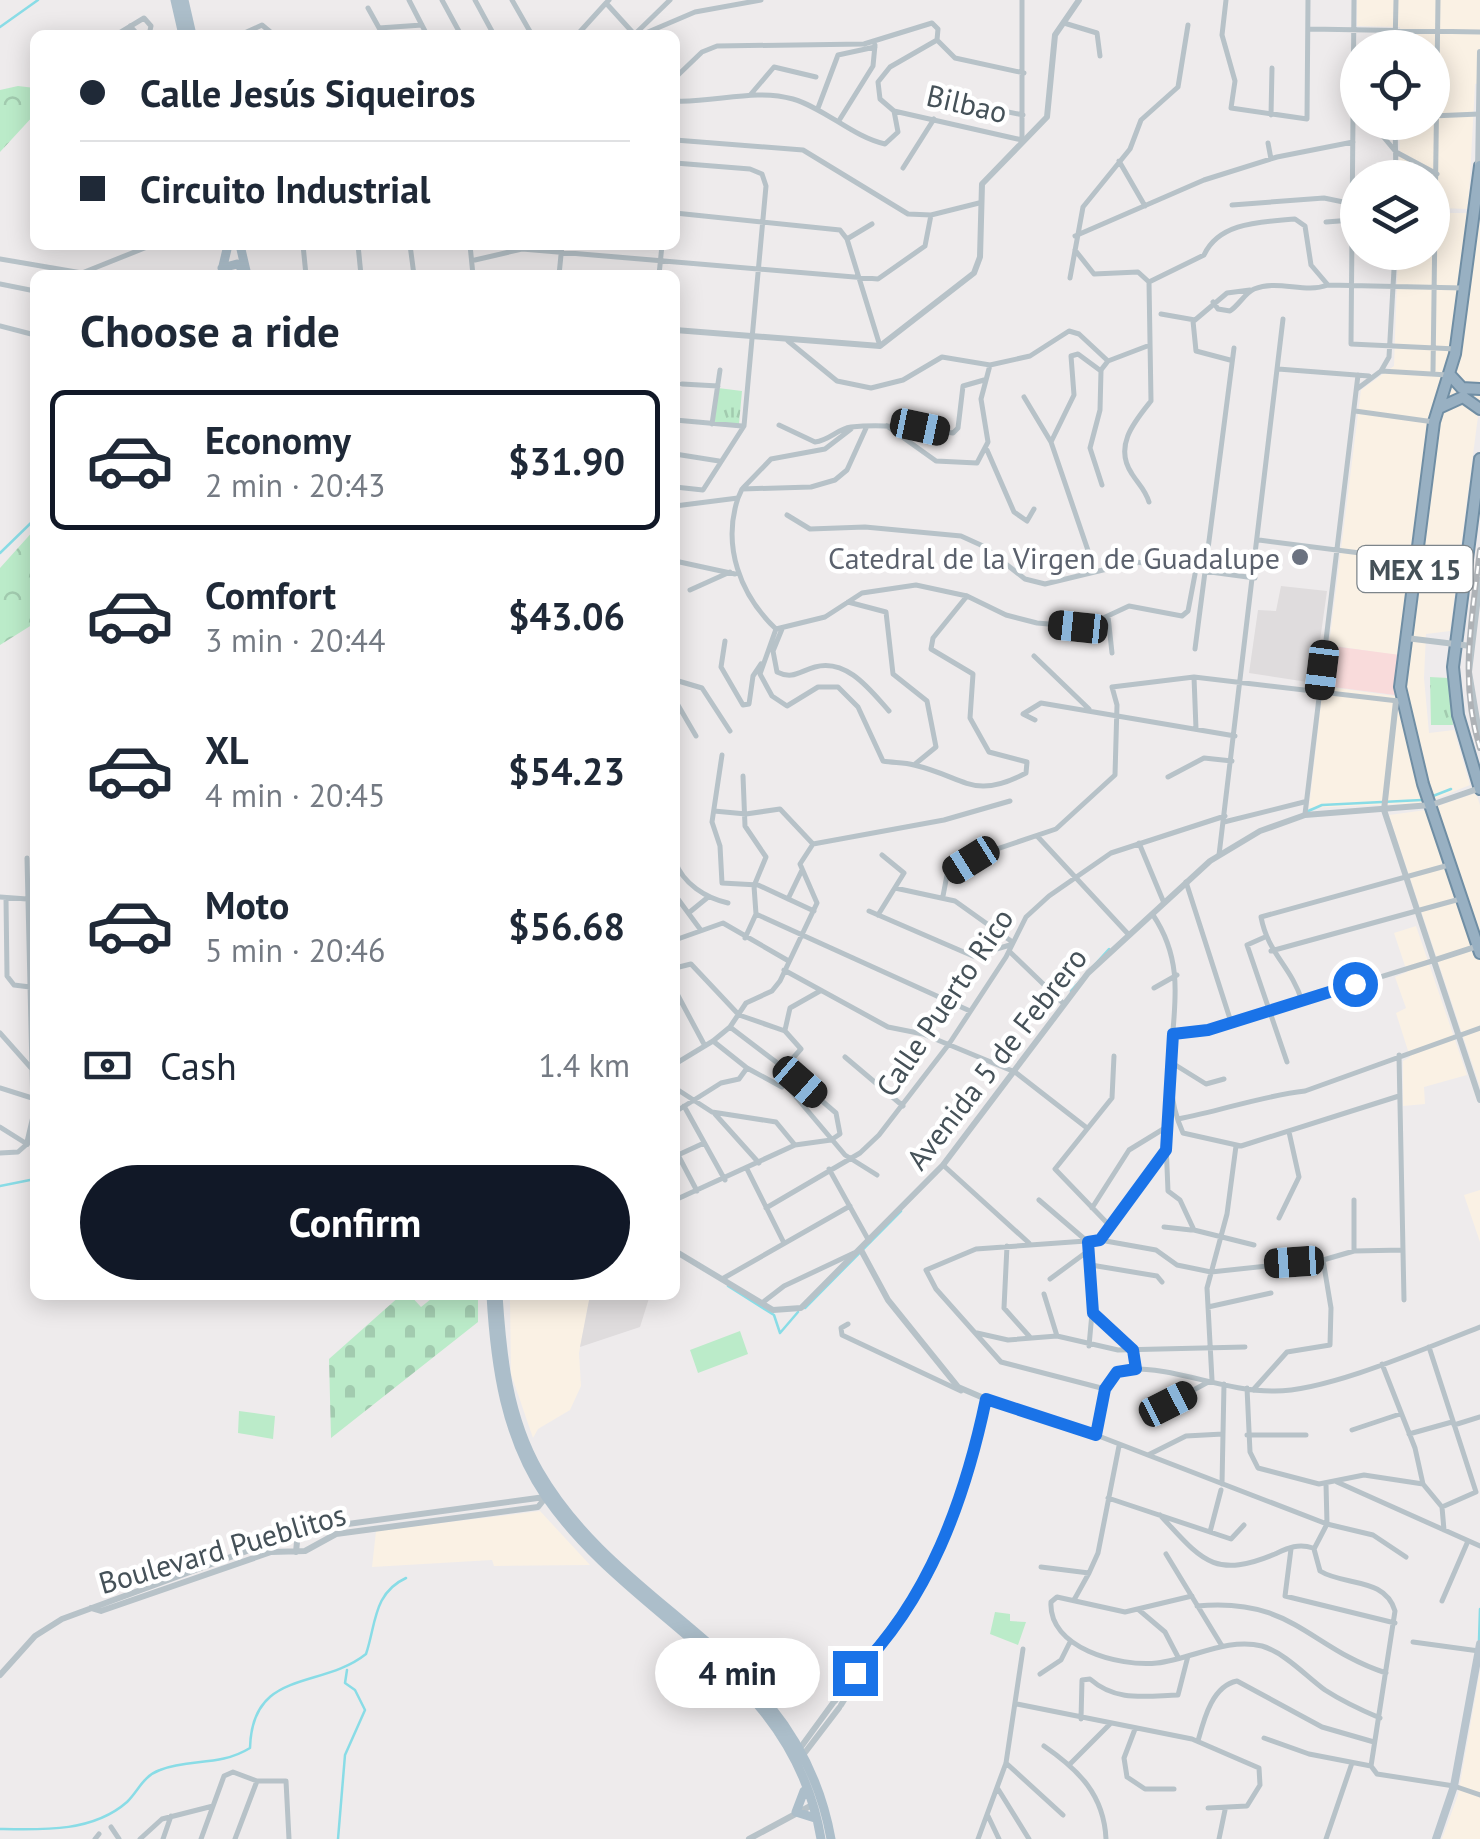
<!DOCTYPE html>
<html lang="en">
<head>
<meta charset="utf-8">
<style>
	:root { --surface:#fff; --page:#f6f6f7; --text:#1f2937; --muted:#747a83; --line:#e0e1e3; --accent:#111827 }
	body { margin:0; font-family:"PT Sans",sans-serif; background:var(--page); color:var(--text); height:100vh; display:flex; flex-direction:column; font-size:38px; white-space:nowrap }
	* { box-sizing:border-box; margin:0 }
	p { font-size:32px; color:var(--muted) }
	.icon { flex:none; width:55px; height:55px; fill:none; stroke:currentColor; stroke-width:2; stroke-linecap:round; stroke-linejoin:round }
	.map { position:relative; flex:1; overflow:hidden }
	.sheet { position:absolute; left:30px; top:270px; width:650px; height:1030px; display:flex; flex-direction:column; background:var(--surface); border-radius:15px; box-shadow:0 5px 25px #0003 }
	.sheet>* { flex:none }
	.guide { position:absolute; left:30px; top:30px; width:650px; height:220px; border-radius:15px; box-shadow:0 5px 25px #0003; display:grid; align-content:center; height:220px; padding:0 50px; background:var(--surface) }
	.controls { position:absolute; left:1340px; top:30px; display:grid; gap:20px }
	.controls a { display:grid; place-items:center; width:110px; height:110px; border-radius:50%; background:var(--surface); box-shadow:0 5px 25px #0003; font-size:50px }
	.end { position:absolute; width:45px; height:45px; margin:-22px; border:12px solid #1a73e8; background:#fff; box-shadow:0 0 0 5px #fff }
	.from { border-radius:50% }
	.bubble { position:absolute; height:70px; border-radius:35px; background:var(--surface); box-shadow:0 5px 25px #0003; font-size:32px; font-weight:700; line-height:70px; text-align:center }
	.car { position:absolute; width:30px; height:60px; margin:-30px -15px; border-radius:12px; box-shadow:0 0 8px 2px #0007; background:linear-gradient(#222 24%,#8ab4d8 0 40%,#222 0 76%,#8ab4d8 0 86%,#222 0) }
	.guide b { display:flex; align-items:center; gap:35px; height:95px; font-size:38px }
	.guide b+b { border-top:2px solid var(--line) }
	.guide i { width:25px; height:25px; background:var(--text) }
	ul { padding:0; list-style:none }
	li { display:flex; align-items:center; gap:30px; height:140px; margin:0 20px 15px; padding:0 30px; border:5px solid transparent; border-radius:15px }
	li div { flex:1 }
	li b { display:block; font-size:38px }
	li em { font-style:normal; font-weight:700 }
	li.selected { border-color:var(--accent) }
	li>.icon { width:90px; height:90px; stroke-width:1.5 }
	h2 { padding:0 50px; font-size:45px; line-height:120px }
	.pay { display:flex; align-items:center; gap:25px; height:110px; padding:0 50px; font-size:38px }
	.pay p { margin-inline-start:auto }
	.button { display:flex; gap:20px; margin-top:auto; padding:20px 50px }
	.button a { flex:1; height:115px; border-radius:60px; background:var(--accent); color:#fff; font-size:40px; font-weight:700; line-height:115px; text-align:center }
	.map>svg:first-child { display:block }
	.commercial { fill:#faf1e4 }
	.education { fill:#dfdcdd }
	.medical { fill:#f9dbdb }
	.grass { fill:#bbebc9 }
	.forest { fill:url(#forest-crowns) }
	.cemetery { fill:url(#cemetery-stones) }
	.park { fill:url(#park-tufts) }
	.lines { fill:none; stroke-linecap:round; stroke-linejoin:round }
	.stream { stroke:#89dce6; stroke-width:2.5 }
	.trunk-casing { stroke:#708ea4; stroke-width:14 }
	.minor { stroke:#b7c2c8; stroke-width:5 }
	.tertiary { stroke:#b7c2c8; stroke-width:6 }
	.secondary { stroke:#b8c4cd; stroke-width:8 }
	.primary { stroke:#acbeca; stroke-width:9 }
	.trunk { stroke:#98b0c2; stroke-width:10 }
	.rail-casing { stroke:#aeb2b6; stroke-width:6 }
	.rail { stroke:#fff; stroke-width:2.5; stroke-dasharray:8; stroke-linecap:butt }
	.route { stroke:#1a73e8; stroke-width:12 }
	.worship-dot { fill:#6b7280; stroke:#fff; stroke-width:4 }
	.labels { text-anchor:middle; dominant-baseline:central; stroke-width:9; stroke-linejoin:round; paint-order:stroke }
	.shield { fill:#fff; stroke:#7d858a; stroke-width:2.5 }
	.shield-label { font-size:28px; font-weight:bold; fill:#455158 }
	.street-label { font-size:30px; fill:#455158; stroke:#fff }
	.worship-label { font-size:30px; fill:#5b616d; stroke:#fff; text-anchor:end }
</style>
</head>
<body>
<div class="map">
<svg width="1480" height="1839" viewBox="0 0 1480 1839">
	<defs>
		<pattern id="forest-crowns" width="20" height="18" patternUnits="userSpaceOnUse" patternTransform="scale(2.5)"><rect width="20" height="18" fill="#bbebc9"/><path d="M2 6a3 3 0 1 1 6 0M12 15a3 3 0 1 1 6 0" fill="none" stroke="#a2cbaf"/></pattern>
		<pattern id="cemetery-stones" width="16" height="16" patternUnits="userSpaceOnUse" patternTransform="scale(2.5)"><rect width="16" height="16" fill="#bbebc9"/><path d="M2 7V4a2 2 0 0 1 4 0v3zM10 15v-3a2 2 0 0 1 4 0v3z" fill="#a2cbaf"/></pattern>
		<pattern id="park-tufts" width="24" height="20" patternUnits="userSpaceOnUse" patternTransform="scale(2.5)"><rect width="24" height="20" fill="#bbebc9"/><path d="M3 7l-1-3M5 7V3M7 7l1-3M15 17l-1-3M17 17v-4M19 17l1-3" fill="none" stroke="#a2cbaf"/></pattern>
	</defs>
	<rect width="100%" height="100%" fill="#eeebec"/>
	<path class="commercial" d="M1357 0H1480V83L1475 84 1469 196 1467 209 1440 208 1439 213H1480V401L1450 631 1426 634 1424 678 1429 733 1454 730 1470 785 1425 803 1309 808 1323 686 1395 696 1401 656 1329 645 1361 390 1394 366 1398 253 1432 252V178L1399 177 1400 123 1432 122V48L1401 47 1400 27 1357 26Z
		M1476 793 1480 805V1087L1389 815 1426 810Z
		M1416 926 1467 1075 1424 1087 1425 1104 1403 1106V1061L1410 1057 1396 1013 1406 1008 1395 977 1407 972 1394 933Z
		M1480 1190V1242L1464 1195Z
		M590 1297 579 1353 581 1386 570 1410 538 1429 533 1438 511 1374 510 1299Z
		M540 1511 590 1565 494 1566 492 1560 372 1567 376 1531Z
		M1480 1671V1839H1442L1458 1795Z"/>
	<path class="education" d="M1281 586 1327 591 1314 683 1249 673 1258 610 1276 611Z
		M590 1295H650L640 1327 580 1347Z"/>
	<path class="medical" d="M1332 646 1400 655 1395 695 1326 686Z"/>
	<path class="grass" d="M740 1331 748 1354 698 1373 690 1350Z
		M239 1411 275 1416 273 1439 238 1433Z
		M995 1612 1010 1614V1621L1026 1622 1018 1645 990 1634Z"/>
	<path class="forest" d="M18 86 35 88V114L0 152V90Z
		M35 529V623L0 645V568Z"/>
	<path class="cemetery" d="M401 1295H410L421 1307 436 1295H478V1322L331 1438 329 1359Z"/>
	<path class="park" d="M718 388 742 391 739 424 714 423Z
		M1430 677 1448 678 1453 725H1431Z"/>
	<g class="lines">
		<path class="stream" d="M0 27 38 0
			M0 553 35 519
			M1433 796 1451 789
			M1306 812 1322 805 1422 800
			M1071 991 1109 949
			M0 1186 35 1179
			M728 1286 774 1315 780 1333 798 1312
			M805 1308 901 1211
			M1479 1640 1480 1609
			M0 1829C43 1830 93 1832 127 1802 139 1790 143 1776 160 1770 190 1758 219 1767 250 1748 252 1668 321 1690 366 1654 376 1625 373 1593 406 1578
			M338 1839 345 1755 365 1710 355 1690 345 1683 347 1670"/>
		<defs>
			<path id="trunk" d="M1480 166 1455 354 1434 422 1400 687 1423 784 1480 953
				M1450 375 1462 388 1480 389
				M1439 408 1463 397 1480 409
				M1480 459 1453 667 1458 715 1480 789"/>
		</defs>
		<use href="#trunk" class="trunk-casing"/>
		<path class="minor" d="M409 0 427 35
			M442 0 461 35
			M475 0 494 35
			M512 0 532 35
			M609 0 606 3 635 35
			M1022 0V140
			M1226 0 1222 35 1235 81 1231 108 1307 119 1308 0
			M1354 0 1351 344 1456 349
			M368 8 383 35
			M1064 23 1097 33 1100 56
			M130 26 138 35
			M379 28 422 25
			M1310 29 1480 32
			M116 35 144 18 151 26 149 35
			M240 35 262 25 274 35
			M577 35 606 3
			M634 35 670 0
			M641 35 695 12 761 0
			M937 40 955 58 1024 73
			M1395 48 1396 0
			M677 76 702 52 717 46 864 44 932 23 938 29 937 40 890 67 878 82 880 99 894 111
			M675 92 676 75
			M751 94 774 67 816 77
			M931 96 1023 115
			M675 101C715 103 754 88 793 99 826 109 853 137 885 144L898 132 894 111
			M818 108 838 55 875 47
			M894 111 1022 140
			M1271 115 1272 68
			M1432 116 1479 114
			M840 119 873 66 875 45
			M1371 122 1396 152 1437 174
			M1395 122 1396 178
			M675 140 803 150 908 214 931 215
			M1268 143 1271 159
			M1119 161 1145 206
			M675 163 750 169 762 174 766 186 744 426 703 490 675 487
			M903 168 934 119
			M1232 205 1324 198 1353 204
			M675 213 840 230 847 239 880 346
			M1326 222 1352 220
			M1075 236 1204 180 1277 157 1353 142
			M847 239 872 224
			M303 245 306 275
			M358 245 361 275
			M410 245 414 275
			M470 245 473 275
			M1075 250 1094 274 1138 272 1149 282
			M0 259 82 273 152 245
			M475 260 522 249 878 279 925 246 931 215 979 203
			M559 275 562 245
			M659 275 662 245
			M1070 278 1083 207 1130 149 1141 120 1178 87 1188 25
			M1149 282 1204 255C1219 222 1261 222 1295 219L1305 226 1311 265 1328 285 1463 288
			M1149 282 1151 401C1135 421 1113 446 1132 474 1139 485 1145 489 1149 502
			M0 284 35 291
			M1213 302 1218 309 1230 311C1239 305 1245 293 1254 289 1279 279 1304 294 1328 285
			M1161 314 1195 320 1227 293 1250 290
			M1193 321 1196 351 1230 360
			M0 326 35 335
			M788 341 837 381 871 388 903 380 942 357 990 365 1030 356 1069 331 1079 334 1108 361
			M1278 369 1369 376
			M1101 370 1108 361 1150 345
			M1101 371 1100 410 1090 448 1102 485
			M1381 371 1448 375
			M1433 371 1438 0
			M682 384 718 386
			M1357 389 1381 371 1389 357 1395 252
			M1024 397 1051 442
			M1355 411 1434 422
			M675 420 742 426
			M712 424 720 370
			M779 425 815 442C830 440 837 429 851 427 887 423 918 429 953 433L958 428 963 386 984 380
			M887 426 936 461 977 463 988 442 981 399 990 365
			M987 450 1014 512 1027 521 1034 509
			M675 454 719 461
			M743 488 771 459 825 449 851 429
			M738 498C722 546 740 595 776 629
			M675 506 738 498 742 489 811 487 835 480 847 470 867 426
			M787 515 810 529 865 527 961 536 983 546 1025 579 1045 584 1136 562 1255 578
			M1259 540 1415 560
			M675 561 735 574
			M1095 571 1051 442 1074 395 1071 356 1078 354 1101 371
			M690 590 730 572
			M848 602 886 612 893 674 927 701 936 747 914 765
			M1108 616 1112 653
			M776 629 760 674 772 696 787 706 818 687H838L858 707 883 761C893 763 904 762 914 765 965 777 973 801 1026 773L1027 762 989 752 970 718 973 674 931 649 933 638 967 596
			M776 629 825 617 862 593 916 585 967 596 1006 615 1037 623 1084 627 1129 606 1182 616 1188 611 1196 569
			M782 629 773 651 777 672C793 680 800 671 815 667 847 658 871 691 889 711
			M725 641 721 667 743 705 749 704 753 676 761 664
			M1195 649 1234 348
			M1034 656 1089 709
			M1194 677 1196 729
			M675 680 702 688 730 731
			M675 700 696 736
			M1035 720 1023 714 1041 703 1235 736
			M722 755 712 822 720 846 722 883 758 885 814 911
			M743 776 745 826 766 857 754 886 756 914 745 938
			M1168 777 1204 758 1232 761
			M675 780 676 782
			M714 811 746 814 780 809 813 844
			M1305 814 1358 375
			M1224 822 1304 802
			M1038 837 1129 935
			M1139 843 1164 903
			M813 844 944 820 1010 801
			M1219 855 1283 319
			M27 858 33 1111
			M675 861C683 884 706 898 728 903
			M1186 882 1231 1022
			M895 888 955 901 1011 941
			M675 895 700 929
			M943 896 947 875 982 854 1056 829 1115 775 1117 705 1112 687 1194 677 1398 701
			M0 897 27 899
			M6 898 7 976 14 985 30 987
			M788 899 802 870
			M691 911 707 898
			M869 911 973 956 1010 945
			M756 914 970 1011
			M878 915 904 873 882 855
			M1153 915C1203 989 1148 1057 1183 1133L1241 1146 1399 1096
			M1265 937 1247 945 1287 1062
			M675 940 723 923 787 960
			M1009 951 1064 1004
			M1271 951 1460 899
			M675 968 691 964 739 1015 785 1031 801 1049 784 1068 730 1027
			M784 970 888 1027 923 1034 1015 1072 1087 1128
			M1154 988 1177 975
			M675 990 705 1046
			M1302 1001C1291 966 1268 954 1261 917L1449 865
			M785 1030 790 1008 820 991
			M0 1033 32 1069
			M1173 1034 1209 1030 1432 961
			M713 1041 747 1068 782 1087
			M1399 1055 1404 1300
			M845 1057 903 1106
			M1169 1061 1206 1084 1224 1079
			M675 1064 713 1041 730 1027 746 1003 772 991 780 981 817 903 800 864 813 844
			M0 1088 32 1098
			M675 1088 712 1112 776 1122 795 1145
			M791 1091 845 1155 877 1175
			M1171 1101 1165 1119 1168 1191 1180 1200 1194 1230 1254 1245
			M684 1106 725 1180
			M675 1112 721 1083 739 1079 747 1068
			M715 1114 759 1163
			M1178 1119C1221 1111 1261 1096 1305 1091L1480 1028
			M0 1127 27 1144 18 1152 0 1153
			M678 1155 697 1191
			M678 1155 704 1143
			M943 1165 1029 1243
			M747 1169 784 1243
			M829 1169 869 1241
			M675 1200 795 1145 831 1140 840 1134 836 1113 800 1082
			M1039 1200 1088 1242 1093 1302 1089 1346
			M1354 1200V1251
			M766 1208 860 1153 879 1135 949 1044 1006 957 1026 917 1049 896 1111 853 1225 816
			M1092 1208 1129 1150 1165 1128
			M1279 1218 1299 1177 1289 1132
			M1109 1225 1055 1169 1112 1098 1114 1056
			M1164 1227 1191 1230
			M1100 1240 1164 1152
			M1007 1246 1004 1308 1029 1336
			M1091 1265 1157 1276 1162 1282
			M722 1279 850 1206
			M1050 1279 1088 1251
			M1044 1294 1057 1336
			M762 1303 784 1286 854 1253
			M1208 1307 1271 1293
			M1094 1314 1133 1350 1136 1369
			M848 1324 841 1328 842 1335 961 1391
			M977 1333 1008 1340 1057 1336 1118 1350 1245 1347
			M1429 1347 1476 1492 1442 1507
			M1382 1364 1415 1448 1423 1484
			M1247 1388 1250 1452 1258 1468 1319 1484 1364 1475 1423 1484 1442 1507 1444 1530
			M1105 1389 1001 1362 936 1289 926 1270 976 1249 1100 1240 1156 1250 1177 1265 1211 1272 1323 1260 1354 1251 1403 1250
			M1253 1390 1287 1352 1330 1345 1331 1308 1323 1260
			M986 1399 1096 1435 1327 1524 1373 1535 1406 1557
			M1149 1414 1212 1380 1207 1288 1227 1214 1236 1146
			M1454 1425 1480 1417
			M1352 1430 1400 1414
			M1409 1434 1452 1422
			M1096 1435 1108 1382 1123 1369C1176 1366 1223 1392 1275 1391 1328 1391 1428 1347 1480 1327
			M1247 1435H1306
			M1148 1455 1186 1436 1223 1434
			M1337 1482 1480 1546
			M1222 1484 1224 1384
			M1326 1484 1327 1524
			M1108 1498 1231 1539 1244 1525
			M1160 1515C1201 1559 1213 1580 1275 1554 1288 1548 1298 1543 1313 1548
			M1327 1524 1314 1549 1320 1571C1344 1586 1385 1577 1395 1611L1371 1766
			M1210 1532 1221 1490
			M1291 1549 1285 1596 1395 1623
			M1166 1554 1222 1646
			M1041 1567 1089 1573 1098 1553 1119 1446
			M1192 1596 1125 1612 1057 1597 1051 1602C1048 1648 1119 1667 1157 1663 1192 1659 1227 1637 1262 1646 1285 1653 1306 1676 1325 1690 1342 1701 1361 1710 1380 1718
			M1074 1600 1089 1573
			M1442 1601 1468 1541
			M1197 1606C1293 1597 1309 1648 1386 1673
			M1139 1610 1165 1632 1178 1657
			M1413 1642 1479 1651
			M1040 1674 1061 1660 1070 1642
			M1017 1704 1192 1739 1259 1768 1260 1785 1247 1806 1208 1808
			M1081 1719 1082 1680 1090 1679C1116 1702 1145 1696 1178 1695L1188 1656
			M1135 1729 1124 1758 1127 1777 1145 1789H1174
			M1264 1738 1309 1754 1371 1766 1377 1774 1454 1786 1480 1795
			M1198 1741C1204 1719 1212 1686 1237 1681L1322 1727 1374 1742
			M1044 1746C1079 1770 1104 1795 1106 1839
			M1006 1763 1063 1815
			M1070 1764 1110 1724
			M998 1789 1029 1839
			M988 1816 999 1839
			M111 1827 119 1839
			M95 1839 99 1834
			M140 1839 162 1819 213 1806
			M163 1839 171 1816
			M201 1839 224 1776 233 1772 257 1781H286L289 1839
			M235 1839 257 1781
			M978 1839 1006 1763 1023 1649
			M1219 1839 1225 1810
			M1326 1839 1352 1763"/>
		<path class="tertiary" d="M1478 170 1480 52
			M675 330 880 346 974 273 980 257 982 184 1047 117 1055 35 1079 0
			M1480 580 1469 672 1480 738
			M1406 638 1471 646
			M1396 701 1384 810 1480 1100
			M1432 961 1478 946
			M27 1144 35 1110
			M675 1251 773 1310 801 1308 943 1165 1088 973 1210 861 1260 831 1305 815 1431 805 1480 788
			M296 1552 298 1532
			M91 1608 101 1611 271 1552 305 1551 336 1534 538 1507 546 1497
			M0 1675 35 1636 62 1619 304 1530 545 1497
			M835 1701 929 1576 975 1452 986 1399 958 1387 888 1300 861 1250
			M841 1705 864 1667
			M798 1751 833 1703
			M800 1759 839 1708
			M749 1839 814 1804"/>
		<path class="secondary" d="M1436 1839 1454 1786 1480 1644"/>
		<path class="primary" d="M175 0 183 35
			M184 0 192 35
			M240 245 247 275
			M223 266 228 245
			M222 268 237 264 246 272
			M491 1295C495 1366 505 1437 546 1497 633 1623 793 1670 821 1839
			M498 1295C502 1356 508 1417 539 1471 622 1615 798 1653 831 1839
			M804 1791 796 1812 815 1818"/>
		<use href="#trunk" class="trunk"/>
		<defs>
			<path id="rail" d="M1480 550C1472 618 1459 682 1480 748"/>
		</defs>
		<use href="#rail" class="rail-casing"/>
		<use href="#rail" class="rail"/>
	</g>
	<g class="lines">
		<path class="route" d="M855 1673C929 1600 965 1499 986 1399L1096 1435 1105 1389 1117 1372 1136 1369 1133 1350 1093 1313 1088 1242 1100 1240 1166 1150 1173 1034 1208 1030 1355 984"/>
	</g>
	<circle class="worship-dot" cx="1300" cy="557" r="10"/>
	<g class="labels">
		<rect class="shield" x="1357.5" y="546" width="115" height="46" rx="8"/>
		<g class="shield-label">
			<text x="1415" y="569">MEX 15</text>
		</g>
		<g class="street-label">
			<text transform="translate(967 103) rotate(13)">Bilbao</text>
			<text transform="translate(944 1002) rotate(-56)">Calle Puerto Rico</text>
			<text transform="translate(996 1058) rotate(-52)">Avenida 5 de Febrero</text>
			<text transform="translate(222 1548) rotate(-16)">Boulevard Pueblitos</text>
		</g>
		<g class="worship-label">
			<text x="1280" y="557">Catedral de la Virgen de Guadalupe</text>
		</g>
	</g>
</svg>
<div class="controls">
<a><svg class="icon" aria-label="locate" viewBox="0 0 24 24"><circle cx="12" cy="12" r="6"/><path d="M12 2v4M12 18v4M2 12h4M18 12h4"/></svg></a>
<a><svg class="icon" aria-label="layers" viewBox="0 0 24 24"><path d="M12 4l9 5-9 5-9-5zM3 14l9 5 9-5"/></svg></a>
</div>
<i class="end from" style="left:1355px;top:984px"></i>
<i class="end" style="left:855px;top:1673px"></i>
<div class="bubble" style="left:655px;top:1638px;width:165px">4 min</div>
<i class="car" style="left:920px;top:427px;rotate:102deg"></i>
<i class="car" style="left:1078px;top:627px;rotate:276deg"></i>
<i class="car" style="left:1322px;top:670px;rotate:187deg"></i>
<i class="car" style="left:971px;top:860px;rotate:238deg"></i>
<i class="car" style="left:800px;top:1082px;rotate:131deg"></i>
<i class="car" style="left:1294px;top:1262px;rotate:266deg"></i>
<i class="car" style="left:1168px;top:1404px;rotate:63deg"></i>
<div class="guide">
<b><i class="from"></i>Calle Jesús Siqueiros</b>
<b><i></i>Circuito Industrial</b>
</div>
<section class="sheet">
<h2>Choose a ride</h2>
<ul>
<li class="selected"><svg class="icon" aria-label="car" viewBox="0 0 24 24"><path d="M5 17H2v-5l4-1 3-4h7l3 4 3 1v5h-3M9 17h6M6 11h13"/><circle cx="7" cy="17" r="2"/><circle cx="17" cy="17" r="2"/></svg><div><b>Economy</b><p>2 min · 20:43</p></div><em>$31.90</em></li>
<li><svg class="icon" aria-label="car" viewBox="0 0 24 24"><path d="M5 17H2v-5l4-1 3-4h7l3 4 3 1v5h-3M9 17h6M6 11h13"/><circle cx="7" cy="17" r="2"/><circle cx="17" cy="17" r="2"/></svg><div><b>Comfort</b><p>3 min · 20:44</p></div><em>$43.06</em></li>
<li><svg class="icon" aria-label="car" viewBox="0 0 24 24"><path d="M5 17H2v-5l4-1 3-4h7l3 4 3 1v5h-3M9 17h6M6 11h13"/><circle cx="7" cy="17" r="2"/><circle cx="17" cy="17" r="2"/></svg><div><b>XL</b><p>4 min · 20:45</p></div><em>$54.23</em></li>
<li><svg class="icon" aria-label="car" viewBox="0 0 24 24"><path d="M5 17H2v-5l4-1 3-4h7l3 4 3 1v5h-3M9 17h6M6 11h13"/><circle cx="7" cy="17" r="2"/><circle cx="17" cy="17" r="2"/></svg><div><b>Moto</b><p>5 min · 20:46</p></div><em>$56.68</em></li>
</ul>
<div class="pay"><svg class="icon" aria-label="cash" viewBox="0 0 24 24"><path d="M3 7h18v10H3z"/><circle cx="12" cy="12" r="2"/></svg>Cash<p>1.4 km</p></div>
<div class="button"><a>Confirm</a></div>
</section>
</div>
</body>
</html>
